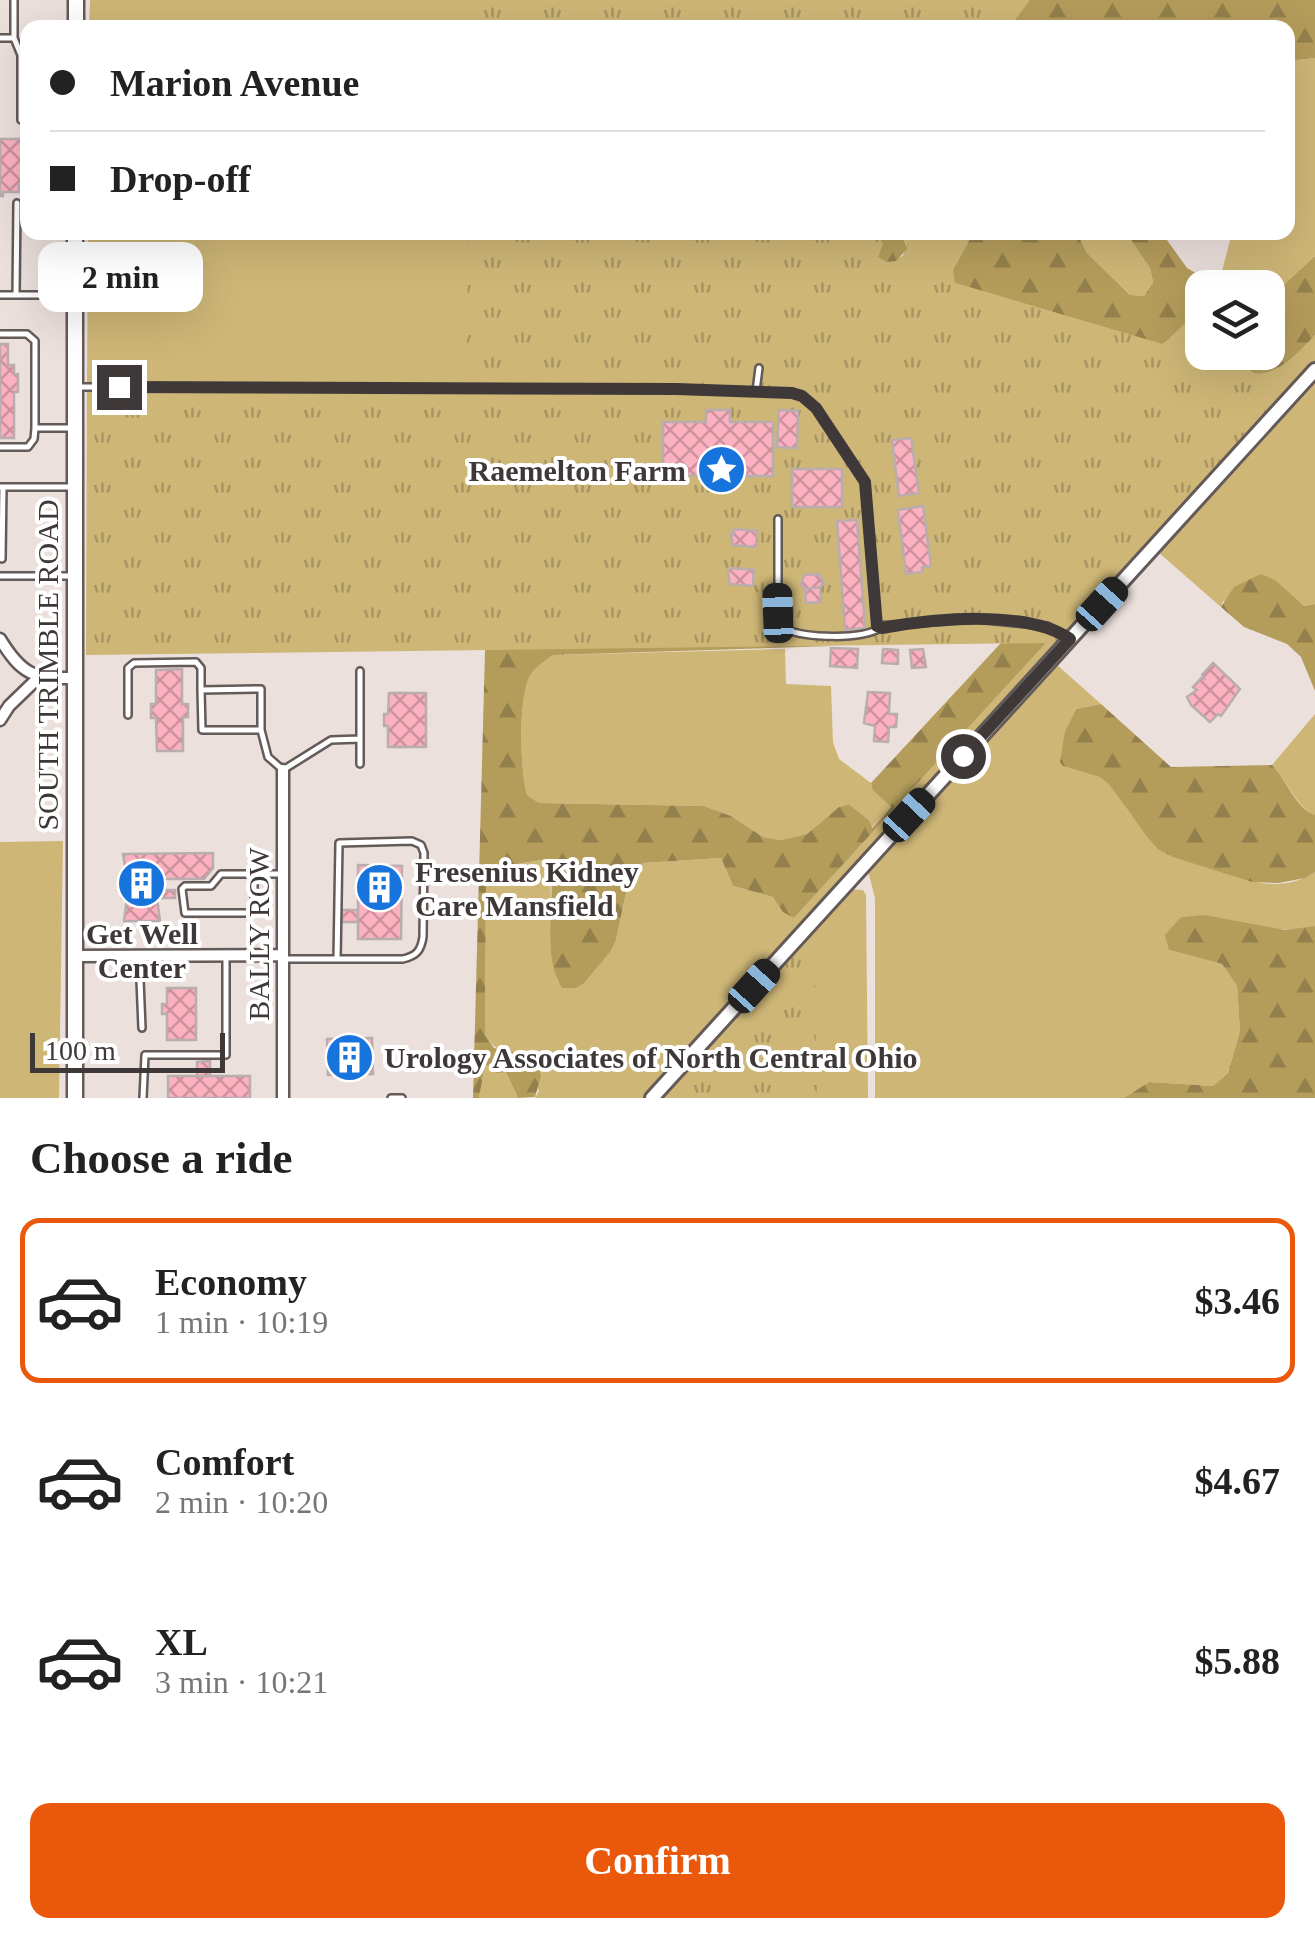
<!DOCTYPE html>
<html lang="en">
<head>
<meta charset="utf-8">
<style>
	:root { --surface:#fff; --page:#f6f6f6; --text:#222; --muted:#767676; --line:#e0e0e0; --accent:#ea580c }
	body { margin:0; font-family:"Times New Roman",serif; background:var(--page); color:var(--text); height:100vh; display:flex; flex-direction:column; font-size:38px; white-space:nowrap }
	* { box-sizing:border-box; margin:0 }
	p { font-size:32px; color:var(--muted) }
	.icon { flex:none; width:55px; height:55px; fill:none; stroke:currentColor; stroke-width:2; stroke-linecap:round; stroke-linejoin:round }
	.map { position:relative; height:1098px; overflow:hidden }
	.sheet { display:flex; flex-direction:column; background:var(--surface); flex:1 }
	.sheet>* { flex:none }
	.guide { position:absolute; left:20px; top:20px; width:1275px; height:220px; border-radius:20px; box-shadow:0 10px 40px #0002; display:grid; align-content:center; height:220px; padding:0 30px; background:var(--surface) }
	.tools { position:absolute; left:1185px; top:270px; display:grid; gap:20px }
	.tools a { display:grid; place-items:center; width:100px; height:100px; border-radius:20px; background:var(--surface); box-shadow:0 10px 40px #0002; font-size:50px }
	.scale { position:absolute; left:30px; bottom:25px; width:195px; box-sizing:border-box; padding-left:10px; border:5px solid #3e3938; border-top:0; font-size:28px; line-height:35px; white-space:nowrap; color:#3e3938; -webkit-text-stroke:8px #fff; paint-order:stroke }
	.end { position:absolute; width:45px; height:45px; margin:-22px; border:12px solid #3e3938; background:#fff; box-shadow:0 0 0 5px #fff }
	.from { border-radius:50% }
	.bubble { position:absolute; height:70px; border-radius:20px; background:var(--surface); box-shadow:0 10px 40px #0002; font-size:32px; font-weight:600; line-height:70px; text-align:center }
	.car { position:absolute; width:30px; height:60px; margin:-30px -15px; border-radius:12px; box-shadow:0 0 8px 2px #0007; background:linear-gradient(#222 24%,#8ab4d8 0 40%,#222 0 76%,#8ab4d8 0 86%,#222 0) }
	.guide b { display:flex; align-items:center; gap:35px; height:95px; font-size:38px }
	.guide b+b { border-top:2px solid var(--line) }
	.guide i { width:25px; height:25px; background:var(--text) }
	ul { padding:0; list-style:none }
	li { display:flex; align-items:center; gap:30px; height:165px; margin:0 20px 15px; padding:0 10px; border:5px solid transparent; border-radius:20px }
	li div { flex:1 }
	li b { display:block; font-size:38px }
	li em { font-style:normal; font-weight:600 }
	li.selected { border-color:var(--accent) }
	li>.icon { width:90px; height:90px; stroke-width:1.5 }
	h2 { padding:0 30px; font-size:45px; line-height:120px }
	.primary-button { display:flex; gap:20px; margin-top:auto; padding:20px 30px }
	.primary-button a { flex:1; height:115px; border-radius:20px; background:var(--accent); color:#fff; font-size:40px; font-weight:600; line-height:115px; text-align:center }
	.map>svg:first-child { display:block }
	.green { fill:#ceb677 }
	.forest { fill:url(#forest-firs) }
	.park { fill:url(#park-tufts) }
	.building { fill:url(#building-cross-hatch); stroke:#b9adaf; stroke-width:2.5 }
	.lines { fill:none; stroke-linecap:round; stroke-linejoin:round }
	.service-casing { stroke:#645a58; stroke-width:10 }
	.minor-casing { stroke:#645a58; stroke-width:15 }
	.tertiary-casing { stroke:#645a58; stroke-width:18 }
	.secondary-casing { stroke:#645a58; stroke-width:19 }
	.service { stroke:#fff; stroke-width:5 }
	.minor { stroke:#fff; stroke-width:10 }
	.tertiary { stroke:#fff; stroke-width:12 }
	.secondary { stroke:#fff; stroke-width:14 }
	.route { stroke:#3e3938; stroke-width:12 }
	.labels { text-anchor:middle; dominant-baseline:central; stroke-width:8; stroke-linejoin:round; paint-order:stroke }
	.poi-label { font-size:30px; font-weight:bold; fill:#3e3938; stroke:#fff; text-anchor:start }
	.street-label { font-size:30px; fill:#3e3938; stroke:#fff }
</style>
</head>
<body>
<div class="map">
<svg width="1315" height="1098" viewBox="0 0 1315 1098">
	<defs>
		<pattern id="forest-firs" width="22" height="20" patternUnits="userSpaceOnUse" patternTransform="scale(2.5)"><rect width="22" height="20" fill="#b49c5b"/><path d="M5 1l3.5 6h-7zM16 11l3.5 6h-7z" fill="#94804c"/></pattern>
		<pattern id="park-tufts" width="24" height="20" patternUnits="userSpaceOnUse" patternTransform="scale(2.5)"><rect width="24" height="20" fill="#ceb677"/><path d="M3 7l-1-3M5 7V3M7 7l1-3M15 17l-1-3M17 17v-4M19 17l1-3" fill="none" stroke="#a99563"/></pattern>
		<pattern id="building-cross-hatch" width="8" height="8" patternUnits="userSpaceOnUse" patternTransform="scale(2.5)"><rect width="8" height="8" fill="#fcb1c0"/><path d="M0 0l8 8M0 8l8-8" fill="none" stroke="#cd919d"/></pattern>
	</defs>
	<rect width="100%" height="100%" fill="#ece0dd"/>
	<path class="green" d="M90 0H490V27L89 28Z
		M1315 58V256L1268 299V288H1220L1218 286 1232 233 1288 232V61Z
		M88 232 881 233 887 262 903 256 906 244 902 233H973L953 270 1172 337 1182 324 1202 318V352L1238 353C1254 400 1296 356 1315 335V361L1084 614 562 376 87 381Z
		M1077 233H1126L1150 268 1153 282 1144 296 1130 295 1087 253Z
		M1315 379V604L1304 606 1289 594 1223 601 1221 607 1158 552Z
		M1046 643 1053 649 644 1098H535L539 1091 520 1052C501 1053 495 1050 485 1034L486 886C499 863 518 864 543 860L550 866 552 950 558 982 584 983 616 940 630 874 643 863 721 858 733 886 773 897 794 918Z
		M785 649 786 684 831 686 833 742 839 759 871 783C874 795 885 797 891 807L871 828 869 820 847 804 839 807 807 834 781 840 763 837 731 816 704 806 539 803 527 795C520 770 518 699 530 676 535 667 545 661 553 655Z
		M1056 664 1101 704 1076 709 1065 731 1063 766C1075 770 1089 772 1100 777 1118 786 1122 805 1134 818 1143 828 1161 835 1173 842 1215 867 1267 903 1315 872V926C1273 939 1225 914 1181 917L1169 950 1222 964 1237 986 1240 1031 1228 1073 1213 1086 1149 1082 1124 1098H875V898L868 871Z
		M1315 714V815H1314C1295 805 1287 780 1272 765Z
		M63 841 59 1098H0V842Z
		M850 889 863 890 866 895 868 1098H661Z
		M485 1065 490 1066 494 1072H506L518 1098H479Z"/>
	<path class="forest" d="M903 0H1315V58L1288 61V28L942 27Z
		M881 233H902L907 249 896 261 887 262 878 257Z
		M973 233H1077L1087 253 1130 295 1144 296 1153 282 1150 268 1126 233H1162L1187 268 1220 287 1202 288V318C1181 319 1178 335 1162 344L955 283 953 270Z
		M1315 256V335C1296 356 1254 400 1238 353L1268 352V299Z
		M1261 574 1275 580 1304 606 1315 604V691L1301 657 1287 644 1244 627 1221 607 1234 587Z
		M1012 631 1046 643 794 918 783 912 773 897 733 886 721 858 643 863 630 874 616 940 610 952 584 983 576 988H562C541 954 556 904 550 866L542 860C518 864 499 863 486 886L485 1034 494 1048 536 1056 541 1076 535 1097 518 1098 506 1072 497 1073 490 1066 485 1065 479 1098H473L485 651 493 635 833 646 553 655C545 661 535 667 530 676 518 699 520 770 527 795L539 803 704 806 731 816 763 837 781 840 807 834 839 807 848 804 869 820 872 828 891 807 873 790 871 783Z
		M1101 704 1171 767 1272 765C1287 780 1295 808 1315 815V872L1305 878 1279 883 1252 882 1173 857 1159 850 1148 838 1109 784 1100 777 1063 766 1060 762 1065 731 1076 709Z
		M1204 915 1285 930 1315 926V1098H1124L1149 1082 1213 1086 1228 1073 1240 1031 1237 986 1222 964 1169 950 1165 935 1181 917Z"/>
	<path class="park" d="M474 0H1030L1009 28 474 27Z
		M469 233H887L877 260 1162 344 1289 390 1053 649 1046 643 86 655 87 369 465 373Z
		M814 929 817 1098H661Z"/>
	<path class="building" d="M0 139H28V184H19V192H3V196H0Z
		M0 344H8V365H14V374H18V392H14V438H0Z
		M706 410H730V422H773V476L663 475V422H706Z
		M779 410 798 411 797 448 777 447Z
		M911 438 919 493 899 496 892 440Z
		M792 469H842V507H792Z
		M923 506 931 566 922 567V572L906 574 898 510Z
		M857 520 865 628 845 630 837 521Z
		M734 529 757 531 756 547 733 545 731 533H734Z
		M731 568 754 570 753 586 730 584 728 572Z
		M819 574 824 583 820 587 805 589 801 585 804 575Z
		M820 587 821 602 806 603 805 589Z
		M831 648 858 649 857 668 830 666Z
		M883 649 898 650V664L882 663Z
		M923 649 926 667 912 668 910 650Z
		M1213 663 1240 689 1221 716 1218 714 1210 722 1191 705 1187 697 1197 690 1193 687 1202 677 1205 680 1202 675Z
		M182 669V704H188V717H183V751H157L156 718H151V704H156V670Z
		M868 692 890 693 889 714H897L896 727H889L888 742 874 741 875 726 864 723Z
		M389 693H426V747H388V726H384V714H388Z
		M213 853V868L204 879H162V898H157L160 921H124L127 898H122L121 878H127L123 854Z
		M358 865 402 866 401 939H358Z
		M162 890H175V898H162Z
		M342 910H358V922H342Z
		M167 988H196V1040H167V1014H162V1004H167Z
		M372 1038 373 1074 328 1075 327 1039Z
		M210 1061V1076H197V1062Z
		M168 1076H250V1098H168Z"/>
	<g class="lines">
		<defs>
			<path id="service" d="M14 0V38L21 55V120
				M0 38H14
				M0 295H72
				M16 295 17 203
				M0 334H27L35 341V428L34 439 28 447H0
				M78 387 676 389 792 393 802 396 816 408 865 482 877 626 975 619 1047 626 1069 638
				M756 391 759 368
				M35 428H72
				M0 487H72
				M778 519V613L785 629C806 638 861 640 880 628
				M2 559 3 487
				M0 576H72
				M360 671V764
				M128 715V668L134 663 196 662 201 668V690
				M261 730V689L201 690 202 730H261L268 757 283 770 331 740 360 739
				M254 873V907L249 913H185L182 889 185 886H211L221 874H280
				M139 956 142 1028
				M286 959H403C416 956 421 951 423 937L424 853 421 845 412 841 339 843 337 959
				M143 1098 145 1055H226V957
				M391 1098H402"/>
			<path id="minor" d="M0 639C22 675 34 679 74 678
				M0 720 9 706 38 678
				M74 956 283 955
				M283 1098V770"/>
			<path id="tertiary" d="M652 1098 1315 370"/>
			<path id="secondary" d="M76 28V0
				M75 1098V232"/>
		</defs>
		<use href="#service" class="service-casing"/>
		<use href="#minor" class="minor-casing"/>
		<use href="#tertiary" class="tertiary-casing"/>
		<use href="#secondary" class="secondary-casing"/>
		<use href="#service" class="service"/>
		<use href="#minor" class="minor"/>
		<use href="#tertiary" class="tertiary"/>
		<use href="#secondary" class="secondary"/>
	</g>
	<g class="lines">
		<path class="route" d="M119 387 676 389 792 393 802 396 816 408 865 482 877 626 882 628C933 619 1026 609 1070 639L963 756"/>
	</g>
	<defs>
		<symbol id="sight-disc" viewBox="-11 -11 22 22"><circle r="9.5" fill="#1774dd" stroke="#fff"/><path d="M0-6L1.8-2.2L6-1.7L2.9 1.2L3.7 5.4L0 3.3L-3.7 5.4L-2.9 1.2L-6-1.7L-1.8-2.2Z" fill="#fff"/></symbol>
		<symbol id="building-disc" viewBox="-11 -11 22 22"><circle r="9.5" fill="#1774dd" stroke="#fff"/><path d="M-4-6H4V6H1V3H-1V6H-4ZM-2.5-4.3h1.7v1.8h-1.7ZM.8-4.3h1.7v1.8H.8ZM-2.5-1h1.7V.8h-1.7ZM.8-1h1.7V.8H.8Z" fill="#fff"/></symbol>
	</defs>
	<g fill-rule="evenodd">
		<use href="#sight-disc" x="694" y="442" width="55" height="55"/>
		<use href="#building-disc" x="114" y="856" width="55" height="55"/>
		<use href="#building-disc" x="352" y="860" width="55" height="55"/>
		<use href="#building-disc" x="322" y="1030" width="55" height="55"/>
	</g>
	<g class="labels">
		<g class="poi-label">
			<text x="686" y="470" text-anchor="end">Raemelton Farm</text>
			<text x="415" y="871">Fresenius Kidney<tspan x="415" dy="34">Care Mansfield</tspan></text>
			<text x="142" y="933" text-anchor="middle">Get Well<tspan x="142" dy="34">Center</tspan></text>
			<text x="384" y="1057">Urology Associates of North Central Ohio</text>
		</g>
		<g class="street-label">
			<text transform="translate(47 665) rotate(-90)">SOUTH TRIMBLE ROAD</text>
			<text transform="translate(258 934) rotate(-90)">BALLY ROW</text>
		</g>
	</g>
</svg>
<div class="tools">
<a><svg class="icon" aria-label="layers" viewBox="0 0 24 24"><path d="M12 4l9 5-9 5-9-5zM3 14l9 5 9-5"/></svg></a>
</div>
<div class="scale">100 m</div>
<i class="end from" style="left:963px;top:756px"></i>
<i class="end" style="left:119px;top:387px"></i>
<div class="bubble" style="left:38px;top:242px;width:165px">2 min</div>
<i class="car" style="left:1102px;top:604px;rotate:42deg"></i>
<i class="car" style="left:778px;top:613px;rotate:358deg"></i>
<i class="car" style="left:909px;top:815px;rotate:43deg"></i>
<i class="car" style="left:754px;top:986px;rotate:42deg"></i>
<div class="guide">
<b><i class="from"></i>Marion Avenue</b>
<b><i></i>Drop-off</b>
</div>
</div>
<section class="sheet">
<h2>Choose a ride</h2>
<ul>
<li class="selected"><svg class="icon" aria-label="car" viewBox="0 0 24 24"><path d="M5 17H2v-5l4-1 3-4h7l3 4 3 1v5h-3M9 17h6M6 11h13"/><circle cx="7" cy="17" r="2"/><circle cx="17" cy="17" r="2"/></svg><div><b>Economy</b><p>1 min · 10:19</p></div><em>$3.46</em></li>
<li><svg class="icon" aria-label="car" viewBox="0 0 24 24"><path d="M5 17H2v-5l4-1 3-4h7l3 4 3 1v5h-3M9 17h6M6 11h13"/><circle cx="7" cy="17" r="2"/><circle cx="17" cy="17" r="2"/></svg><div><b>Comfort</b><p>2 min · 10:20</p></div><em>$4.67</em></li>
<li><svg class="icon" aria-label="car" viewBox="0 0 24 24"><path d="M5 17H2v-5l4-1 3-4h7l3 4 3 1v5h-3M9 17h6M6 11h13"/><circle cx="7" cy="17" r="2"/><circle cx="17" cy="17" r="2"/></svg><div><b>XL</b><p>3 min · 10:21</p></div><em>$5.88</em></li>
</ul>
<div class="primary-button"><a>Confirm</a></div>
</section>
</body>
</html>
